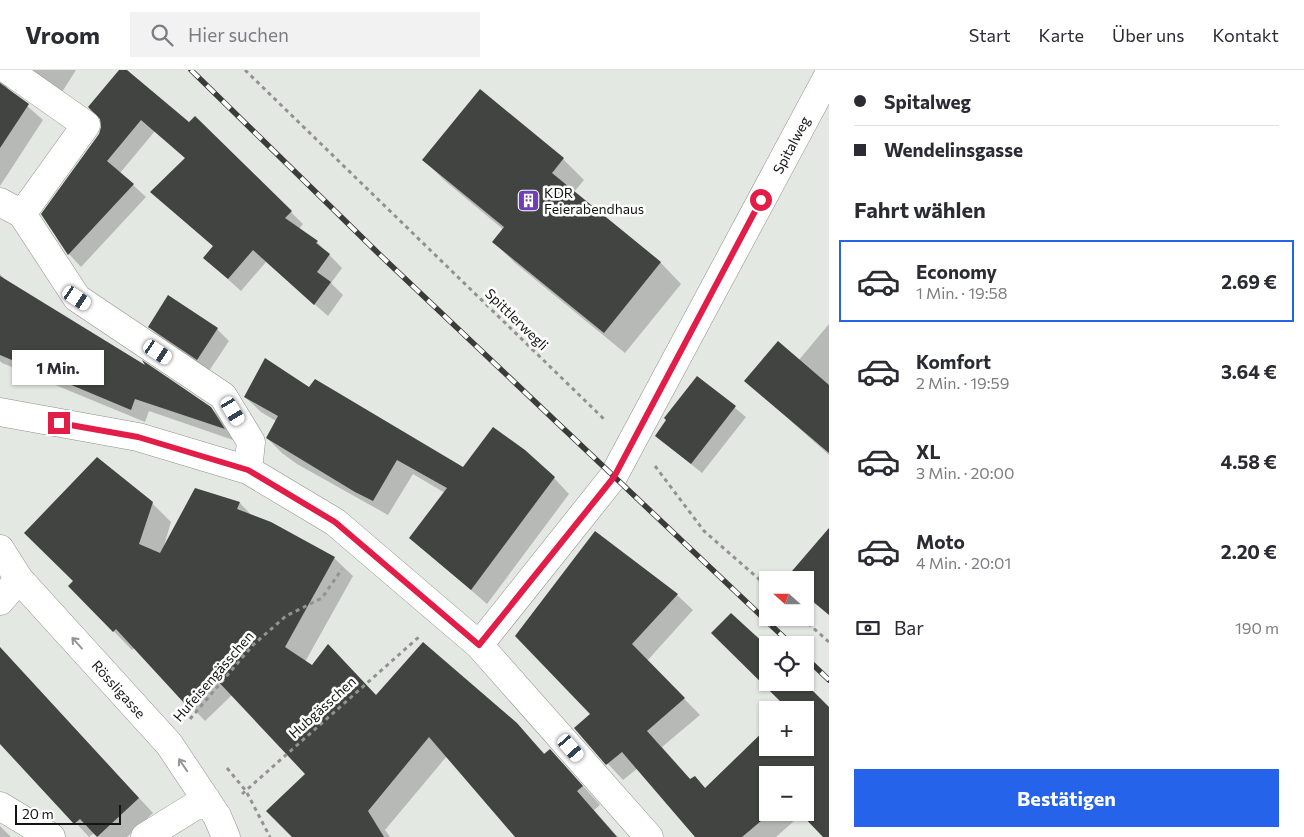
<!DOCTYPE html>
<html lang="de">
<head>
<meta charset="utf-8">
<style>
	:root { --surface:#fff; --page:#f2f2f3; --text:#2b2b33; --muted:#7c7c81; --line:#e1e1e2; --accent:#2563eb }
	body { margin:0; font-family:Commissioner,sans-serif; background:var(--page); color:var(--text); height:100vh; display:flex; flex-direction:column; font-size:19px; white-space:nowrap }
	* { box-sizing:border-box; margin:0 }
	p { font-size:16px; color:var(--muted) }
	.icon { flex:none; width:28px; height:28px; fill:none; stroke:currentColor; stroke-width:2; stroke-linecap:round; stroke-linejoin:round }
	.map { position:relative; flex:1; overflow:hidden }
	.sheet { display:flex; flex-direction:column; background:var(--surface); width:475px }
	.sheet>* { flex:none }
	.hud { display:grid; align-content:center; height:110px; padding:0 25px; background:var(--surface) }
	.needle { width:32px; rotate:291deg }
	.buttons { position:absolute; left:759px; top:501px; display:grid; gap:10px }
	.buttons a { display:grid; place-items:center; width:55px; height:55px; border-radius:0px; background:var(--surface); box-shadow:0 1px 4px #0004; font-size:25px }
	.scale { position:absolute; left:15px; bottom:12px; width:106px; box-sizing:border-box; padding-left:5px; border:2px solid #131413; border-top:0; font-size:14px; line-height:18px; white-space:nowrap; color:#131413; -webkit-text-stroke:4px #fff; paint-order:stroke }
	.end { position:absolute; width:22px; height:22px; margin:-11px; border:6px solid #e11d48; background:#fff; box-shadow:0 0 0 2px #fff }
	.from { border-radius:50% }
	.bubble { position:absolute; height:35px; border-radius:0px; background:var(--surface); box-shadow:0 1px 4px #0004; font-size:16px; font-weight:700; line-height:35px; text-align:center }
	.car { position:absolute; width:15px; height:30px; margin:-15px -8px; border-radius:6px; box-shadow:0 0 4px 1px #0007; background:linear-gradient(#fff 24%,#345 0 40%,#fff 0 76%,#345 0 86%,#fff 0) }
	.hud b { display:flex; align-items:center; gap:18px; height:48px; font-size:19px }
	.hud b+b { border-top:1px solid var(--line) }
	.hud i { width:12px; height:12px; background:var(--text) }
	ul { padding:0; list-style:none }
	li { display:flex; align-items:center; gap:15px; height:82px; margin:0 10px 8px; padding:0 15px; border:2px solid transparent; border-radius:0px }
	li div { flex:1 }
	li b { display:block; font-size:19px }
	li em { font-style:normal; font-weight:700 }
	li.current { border-color:var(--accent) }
	li>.icon { width:45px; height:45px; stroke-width:1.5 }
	h2 { padding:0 25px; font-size:22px; line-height:60px }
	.pay { display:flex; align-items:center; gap:12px; height:55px; padding:0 25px; font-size:19px }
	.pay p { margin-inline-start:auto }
	.cta { display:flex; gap:10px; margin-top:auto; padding:10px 25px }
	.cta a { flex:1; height:58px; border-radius:0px; background:var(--accent); color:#fff; font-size:20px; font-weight:700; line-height:58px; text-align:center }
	header { display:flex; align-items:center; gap:30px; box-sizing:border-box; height:70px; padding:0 25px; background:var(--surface); border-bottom:1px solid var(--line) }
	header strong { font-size:24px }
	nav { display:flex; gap:28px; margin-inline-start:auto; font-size:18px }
	.search { width:350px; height:45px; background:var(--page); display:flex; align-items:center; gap:12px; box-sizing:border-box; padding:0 18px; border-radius:0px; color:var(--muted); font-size:19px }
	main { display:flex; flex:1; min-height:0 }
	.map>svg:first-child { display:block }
	.shadow { fill:#0003; fill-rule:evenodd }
	.building { fill:#414440 }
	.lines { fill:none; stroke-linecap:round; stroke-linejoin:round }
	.minor-casing { stroke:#8e918d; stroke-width:29 }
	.path { stroke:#919390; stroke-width:3; stroke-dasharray:4 4; stroke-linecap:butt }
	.minor { stroke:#fff; stroke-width:28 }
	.rail-casing { stroke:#3b3c3a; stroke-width:5.5 }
	.rail { stroke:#fff; stroke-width:4; stroke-dasharray:11; stroke-linecap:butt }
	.oneway { stroke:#959595 }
	.route { stroke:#e11d48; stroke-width:6 }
	.labels { text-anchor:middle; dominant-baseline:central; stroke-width:5; stroke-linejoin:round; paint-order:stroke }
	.street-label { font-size:14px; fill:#131413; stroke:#fff }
	.poi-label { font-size:14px; fill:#131413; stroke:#fff; text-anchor:start }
</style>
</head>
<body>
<header>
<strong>Vroom</strong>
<div class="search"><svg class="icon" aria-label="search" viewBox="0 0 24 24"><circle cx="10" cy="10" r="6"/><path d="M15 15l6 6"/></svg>Hier suchen</div>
<nav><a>Start</a><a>Karte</a><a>Über uns</a><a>Kontakt</a></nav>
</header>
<main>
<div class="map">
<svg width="829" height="767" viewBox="0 0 829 767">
	<rect width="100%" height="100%" fill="#e4e8e3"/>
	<path class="shadow" d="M0 0 8 19 43 50 0 116Z
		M27 0H76L62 22Z
		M121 0H125L189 53 195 47 303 154 299 159 317 172 342 198 331 213 343 225 328 246 266 192 241 221 204 188 214 177 152 122 186 89 155 61 120 103 146 127 81 197 69 184 100 65Z
		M563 89 584 110 574 122 661 193 681 214 625 283 515 193 494 172 504 160 445 111 424 90Z
		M0 204 6 210 211 338 225 352 236 371 149 341 145 352 2 293 0 291Z
		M829 254V385L746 311 798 291Z
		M150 257 217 259 229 271 209 301 162 269Z
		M698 308 746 347 702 403 656 366Z
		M309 319 463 398 554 408 569 424 487 534 411 468 445 423 413 404 388 445 297 394 282 383 267 368 276 351 261 342 245 327Z
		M195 420 240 433 253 447 334 488 353 506 305 592 377 627 516 654 545 684 550 680 568 699 600 735 594 740 618 767H516L447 686 385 760 390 767H293L307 704 232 625 205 651 135 577 132 580 70 516 152 433 171 452 163 479Z
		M595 463 677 525 693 540 647 591 700 645 662 677 691 710 695 707 706 719 768 678H805V640H787L789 638 768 612 829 640V767H825L802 744 776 767H698L638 698 623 710 575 658 592 644ZM768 705H805V742H768Z
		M0 607 28 608 153 743 127 767H98L96 762 89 767 0 672Z
		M0 756 11 767H0Z"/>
	<path class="building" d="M119 0H127L189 52 195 46 292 141 285 148 318 171 316 173 330 184 317 202 331 212 314 235 253 180 228 209 203 188 213 176 150 122 185 88 141 50 107 91 134 114 68 185 41 144 99 64 101 57 100 49 88 37Z
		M0 13 29 34 0 78Z
		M480 19 564 88 552 103 661 192 604 263 492 172 504 157 422 90Z
		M0 206 145 295 142 290 211 337 225 359 135 329 131 340 0 285Z
		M168 225 218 258 197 290 148 257Z
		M778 271 829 315V383L744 311Z
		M265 288 309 317 315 309 463 397 493 357 525 380 555 407 471 520 409 468 447 418 397 390 373 431 355 422 266 368 278 346 244 327Z
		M697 306 736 336 691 394 655 366 666 350 664 348Z
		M97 387 153 432 139 474 160 483 195 418 240 432 237 439 271 452 335 487 285 577 312 595 328 574 376 625 423 572 517 653 544 684 550 679 583 716 577 721 617 767H515L429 667 368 741 384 767H292L266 741 305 704 214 607 185 634 116 559 113 562 68 516 73 511 24 463Z
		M829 458V545L805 525V510H788L786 508Z
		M595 461 678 524 632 574 685 628 647 661 690 709 695 706 705 718 768 657V678H805V640H785L787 638 711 563 731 543 768 577V612H804L829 637V767H823L799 742H805V705H768V745L742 767H695L622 682 606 695 574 658 590 644 515 566Z
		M0 577 139 728 97 767 80 749 74 754 0 674Z"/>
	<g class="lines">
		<defs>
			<path id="minor" d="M8 0 86 55 22 144
				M0 132 22 144 77 228 223 326 251 372 248 400
				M0 342 138 367 248 400 335 452 479 575 649 767
				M0 479 19 509 169 674 217 746 226 767
				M0 531 19 509
				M479 575 613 407 829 4
				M0 736 51 767
				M145 767 206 729"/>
		</defs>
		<use href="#minor" class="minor-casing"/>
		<path class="path" d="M245 0 606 351
			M655 396 704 461 768 517
			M802 548 829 572
			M190 649 253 575 286 546 322 528 342 499
			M227 698 246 721 270 767
			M242 724 420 566"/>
		<use href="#minor" class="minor"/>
		<defs>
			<path id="rail" d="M191 0 379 184 792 575
				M805 587 829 610"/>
		</defs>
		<use href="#rail" class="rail-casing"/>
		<use href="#rail" class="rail"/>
	</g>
	<defs><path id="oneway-shaft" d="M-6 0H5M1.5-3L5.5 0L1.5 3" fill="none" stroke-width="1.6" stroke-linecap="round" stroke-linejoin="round" transform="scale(1.25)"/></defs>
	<g class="oneway">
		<use href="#oneway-shaft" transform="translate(77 573) rotate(-132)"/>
		<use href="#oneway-shaft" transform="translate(183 695) rotate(-124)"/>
	</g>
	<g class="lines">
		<path class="route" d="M59 353 138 367 248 400 335 452 479 575 614 407 761 130"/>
	</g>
	<defs>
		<symbol id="building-square" viewBox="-11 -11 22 22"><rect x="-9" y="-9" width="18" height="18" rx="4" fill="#6f3fb7" stroke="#fff"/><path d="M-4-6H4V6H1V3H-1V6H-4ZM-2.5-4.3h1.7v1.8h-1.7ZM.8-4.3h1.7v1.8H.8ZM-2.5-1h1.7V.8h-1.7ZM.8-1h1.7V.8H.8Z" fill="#fff"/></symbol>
	</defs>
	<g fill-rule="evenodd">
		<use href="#building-square" x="516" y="118" width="25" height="25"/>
	</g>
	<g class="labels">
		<g class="street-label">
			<text transform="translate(791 75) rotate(-62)">Spitalweg</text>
			<text transform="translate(517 249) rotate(44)">Spittlerwegli</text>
			<text transform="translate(213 606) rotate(-49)">Hufeisengässchen</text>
			<text transform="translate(119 619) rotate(48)">Rössligasse</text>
			<text transform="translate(322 637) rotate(-42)">Hubgässchen</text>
		</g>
		<g class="poi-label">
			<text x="544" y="122">KDR<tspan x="544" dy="16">Feierabendhaus</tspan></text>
		</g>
	</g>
</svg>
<div class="buttons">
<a><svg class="needle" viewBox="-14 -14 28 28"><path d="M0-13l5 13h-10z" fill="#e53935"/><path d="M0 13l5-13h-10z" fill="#7c7c81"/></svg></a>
<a><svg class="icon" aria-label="locate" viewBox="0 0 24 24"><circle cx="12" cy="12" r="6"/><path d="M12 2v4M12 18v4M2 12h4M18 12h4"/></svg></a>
<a>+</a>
<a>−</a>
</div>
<div class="scale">20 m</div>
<i class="end from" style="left:761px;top:130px"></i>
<i class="end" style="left:59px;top:353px"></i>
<div class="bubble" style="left:12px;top:280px;width:92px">1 Min.</div>
<i class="car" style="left:77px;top:228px;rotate:124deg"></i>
<i class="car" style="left:158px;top:282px;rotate:124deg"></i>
<i class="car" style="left:233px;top:341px;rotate:149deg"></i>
<i class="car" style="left:571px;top:678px;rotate:139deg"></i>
</div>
<section class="sheet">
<div class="hud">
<b><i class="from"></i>Spitalweg</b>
<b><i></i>Wendelinsgasse</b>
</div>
<h2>Fahrt wählen</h2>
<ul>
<li class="current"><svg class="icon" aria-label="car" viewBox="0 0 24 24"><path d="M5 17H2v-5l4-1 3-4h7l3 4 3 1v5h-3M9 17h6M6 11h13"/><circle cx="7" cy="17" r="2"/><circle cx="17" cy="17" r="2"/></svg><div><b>Economy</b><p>1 Min. · 19:58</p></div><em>2.69 €</em></li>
<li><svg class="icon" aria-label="car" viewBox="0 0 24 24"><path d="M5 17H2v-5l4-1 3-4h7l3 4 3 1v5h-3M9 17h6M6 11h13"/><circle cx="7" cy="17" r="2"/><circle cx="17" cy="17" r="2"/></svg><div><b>Komfort</b><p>2 Min. · 19:59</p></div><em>3.64 €</em></li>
<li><svg class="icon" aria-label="car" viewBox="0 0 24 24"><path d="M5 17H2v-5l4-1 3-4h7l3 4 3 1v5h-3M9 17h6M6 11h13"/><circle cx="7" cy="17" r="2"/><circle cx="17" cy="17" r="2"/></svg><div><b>XL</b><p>3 Min. · 20:00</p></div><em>4.58 €</em></li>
<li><svg class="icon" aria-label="car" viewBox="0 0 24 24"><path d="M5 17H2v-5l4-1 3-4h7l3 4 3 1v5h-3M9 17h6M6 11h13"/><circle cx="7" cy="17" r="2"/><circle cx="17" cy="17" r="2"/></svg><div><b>Moto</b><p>4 Min. · 20:01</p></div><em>2.20 €</em></li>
</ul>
<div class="pay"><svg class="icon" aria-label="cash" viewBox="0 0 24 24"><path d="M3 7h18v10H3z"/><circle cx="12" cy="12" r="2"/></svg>Bar<p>190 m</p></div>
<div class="cta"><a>Bestätigen</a></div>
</section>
</main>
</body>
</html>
